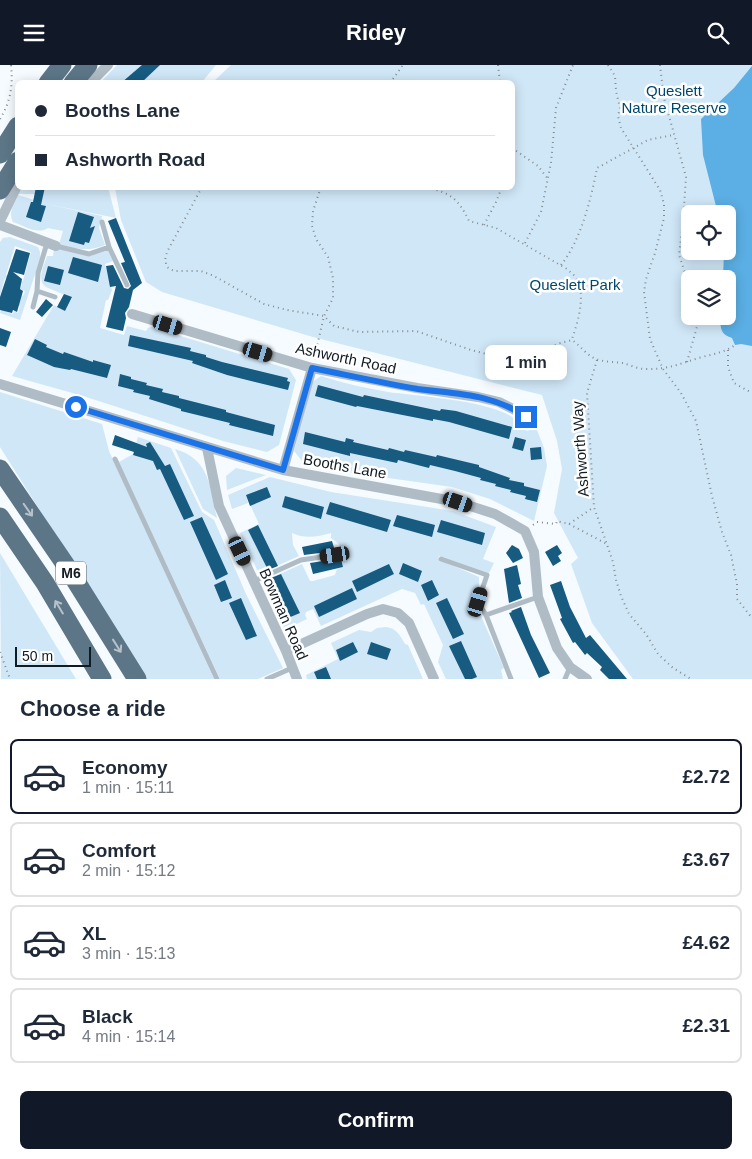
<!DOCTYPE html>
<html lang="en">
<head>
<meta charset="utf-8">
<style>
	:root { --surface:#fff; --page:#f6f6f7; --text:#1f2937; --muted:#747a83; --line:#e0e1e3; --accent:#111827 }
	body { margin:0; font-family:Helvetica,sans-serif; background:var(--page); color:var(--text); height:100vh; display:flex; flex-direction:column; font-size:19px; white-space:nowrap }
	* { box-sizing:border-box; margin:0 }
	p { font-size:16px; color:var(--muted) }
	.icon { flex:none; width:28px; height:28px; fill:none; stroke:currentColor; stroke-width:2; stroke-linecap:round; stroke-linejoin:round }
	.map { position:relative; height:614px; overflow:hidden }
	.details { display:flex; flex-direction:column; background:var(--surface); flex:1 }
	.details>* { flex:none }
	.guide { position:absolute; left:15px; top:15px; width:500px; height:110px; border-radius:8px; box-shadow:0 2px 12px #0003; display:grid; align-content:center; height:110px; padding:0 20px; background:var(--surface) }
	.fabs { position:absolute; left:681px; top:140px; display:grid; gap:10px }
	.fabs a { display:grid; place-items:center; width:55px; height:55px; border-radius:8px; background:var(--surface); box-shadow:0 2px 12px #0003; font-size:25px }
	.scale { position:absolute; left:15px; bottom:12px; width:76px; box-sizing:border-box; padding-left:5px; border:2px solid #111b22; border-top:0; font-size:14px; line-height:18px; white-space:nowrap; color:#111b22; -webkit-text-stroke:4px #fff; paint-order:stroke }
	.end { position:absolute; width:22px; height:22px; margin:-11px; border:6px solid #1a73e8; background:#fff; box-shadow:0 0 0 2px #fff }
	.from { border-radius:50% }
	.bubble { position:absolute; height:35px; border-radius:8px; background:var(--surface); box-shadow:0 2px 12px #0003; font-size:16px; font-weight:600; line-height:35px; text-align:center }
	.car { position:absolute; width:15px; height:30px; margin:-15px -8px; border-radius:6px; box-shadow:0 0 4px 1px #0007; background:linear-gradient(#222 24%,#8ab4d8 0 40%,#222 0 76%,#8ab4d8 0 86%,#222 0) }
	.guide b { display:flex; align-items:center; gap:18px; height:48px; font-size:19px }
	.guide b+b { border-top:1px solid var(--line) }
	.guide i { width:12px; height:12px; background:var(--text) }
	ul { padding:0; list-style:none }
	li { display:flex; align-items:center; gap:15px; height:75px; margin:0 10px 8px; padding:0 10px; border:2px solid var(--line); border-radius:8px }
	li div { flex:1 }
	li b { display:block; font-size:19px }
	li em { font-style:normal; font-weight:600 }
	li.current { border-color:var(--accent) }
	li>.icon { width:45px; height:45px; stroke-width:1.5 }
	h2 { padding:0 20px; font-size:22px; line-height:60px }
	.button { display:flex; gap:10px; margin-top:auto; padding:10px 20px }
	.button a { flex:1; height:58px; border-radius:8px; background:var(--accent); color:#fff; font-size:20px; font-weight:600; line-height:58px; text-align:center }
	header { display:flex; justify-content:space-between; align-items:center; height:65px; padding:0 20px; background:var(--accent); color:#fff; font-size:22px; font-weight:600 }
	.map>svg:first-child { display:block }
	.green { fill:#d0e7f7; fill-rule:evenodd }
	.water { fill:#5bafe4 }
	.building { fill:#175b81 }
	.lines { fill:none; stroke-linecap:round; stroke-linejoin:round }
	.path { stroke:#848c91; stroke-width:2; stroke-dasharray:1 4; stroke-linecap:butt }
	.lane { stroke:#b0bcc5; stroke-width:5 }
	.street { stroke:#b0bcc5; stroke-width:10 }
	.highway { stroke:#5c7688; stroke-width:19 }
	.oneway { stroke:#b6c1c9 }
	.route { stroke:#1a73e8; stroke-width:6 }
	.labels { text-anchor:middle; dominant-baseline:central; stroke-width:5; stroke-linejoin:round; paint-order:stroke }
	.shield { fill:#fff; stroke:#585f64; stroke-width:1 }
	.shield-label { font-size:14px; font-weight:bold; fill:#111b22 }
	.park-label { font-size:15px; fill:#004769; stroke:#fff }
	.street-label { font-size:15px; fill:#111b22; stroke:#fff }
</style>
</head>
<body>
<header><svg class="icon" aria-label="menu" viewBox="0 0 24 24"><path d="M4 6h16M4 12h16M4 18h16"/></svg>Ridey<svg class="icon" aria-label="search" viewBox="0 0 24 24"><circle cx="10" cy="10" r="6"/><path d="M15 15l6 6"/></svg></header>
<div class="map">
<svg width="752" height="614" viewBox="0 0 752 614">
	<rect width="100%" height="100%" fill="#f5fbff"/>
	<path class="green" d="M117 0H216L202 17 100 18Z
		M231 0H752V614H633L592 558 571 499 578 493 554 448 562 404 557 376 542 330 313 272 162 227 146 217 121 155 115 123 512 122V18L213 17ZM690 149H728V186H690ZM690 214H728V251H690Z
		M108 122 116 153 42 138 102 151 99 163 105 180C86 187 78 184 59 179L63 166 48 163C37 170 25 161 13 157 8 147 14 140 18 130L41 137 43 131 34 129H18L22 123Z
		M10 172 38 182 40 187V194L20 255 0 248 1 245 13 249 14 246 18 248 20 241 15 239 19 230 23 231 25 226 20 224 22 219 5 213 0 230V177L3 173ZM15 181 31 187 23 216 6 210Z
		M54 183 91 191 107 184 113 196 105 199 112 225 108 235H106L100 263 124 270 127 261 146 266 148 263 151 262 289 304 296 315 279 380 267 387 223 376 83 331 12 311 54 240 65 246 72 233 46 222C36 215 44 201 47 191H53Z
		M321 311C343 318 365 323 388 327 415 331 506 336 519 359V363L528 366 535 360 544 383 547 401 534 456 490 434 452 422 346 407 302 396 294 386 311 318Z
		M0 327 102 359 109 386 214 614H146L0 382Z
		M138 372 171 383 202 447 214 455 246 529 283 603 258 614H220L119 397 133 389Z
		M175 384C211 395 209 422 217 453L203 444Z
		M236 403 266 410 227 425 226 411Z
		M270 412 331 427 453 446 496 462 483 494 494 498 489 508 439 491 438 494 479 512V527L476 540 504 603 501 605 503 614H446L438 597 443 580 424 539 421 540 415 528 402 524 393 528 321 561 313 544 306 547 305 550 307 554 286 564 283 561 262 517 302 499 310 516H313L335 510 337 504 343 502 339 479 331 473V468C317 472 305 474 292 468L293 480 299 491 259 509 240 468 259 459 247 433 248 438 232 444 228 430Z
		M0 488 76 614H1Z
		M386 562C396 563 400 570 405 579L408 580 423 614H307L306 610 338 594 331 578 359 565 371 567 377 563Z"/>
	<path class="water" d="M752 1V281L741 279 735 280 732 273C720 269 720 263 721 251H728V214H723L724 186H728V149H718L703 90 701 54 734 23Z"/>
	<path class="building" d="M142 0H160L141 18H121Z
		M36 122H45L41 140 46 141 41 157 26 152 31 137H33Z
		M78 147 94 152 90 163 95 161 89 178 85 177 84 180 69 176Z
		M116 153 142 218 133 225 129 242 125 248 126 253 123 266 106 262 116 221 110 222 106 201 113 200 124 223 128 224 131 221 121 198 125 197 108 156Z
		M16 184 30 188 24 210 13 207 22 214 20 224 23 226 17 247 13 245 12 248 0 245V232Z
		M73 192 102 200 98 217 68 208Z
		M48 201 64 205 60 220 44 216Z
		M64 229 72 232 65 246 57 242Z
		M46 234 53 240 42 252 36 247Z
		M0 263 11 267 6 282 0 280Z
		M130 270 191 283 190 286 206 290V292L222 297 288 313 287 316 290 317 288 325 227 310 192 298 193 296 128 281Z
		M35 274 47 280 46 282 63 289 64 287 93 297V295L111 300 107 313 71 304 70 305 54 302 27 290Z
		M120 309 131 312V314L147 318 146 320 163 324 162 327 179 331V333L226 345V347L275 360 273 371 229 360 230 358 181 346V344L149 334 150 331 133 327 134 325 118 321Z
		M318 320 363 332 364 330 440 346 441 344 456 346 512 362 509 374 449 357 433 354V356L357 341 356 342 315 331Z
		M305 367 345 377 346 373 354 375 353 377 388 385 389 383 404 387 405 385 436 392 437 390 479 400V402L510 413 509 415 524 418V421L540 425 537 437 525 434 526 431 510 427 511 425 495 421 496 419 480 415 481 413 455 406 430 400 429 403 398 395 397 398 350 388V391L303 379Z
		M115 370 147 382 146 379 150 377 165 401 170 399 194 451 184 455 160 404 157 405 153 396 133 390 134 387 112 380Z
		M515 372 526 375 523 386 512 383Z
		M541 382 542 394 531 395 530 383Z
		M267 422 271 432 250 441 246 430Z
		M285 431 324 442 321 454 282 442Z
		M330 437 391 455 387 467 326 449Z
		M397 450 435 460 432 472 393 461Z
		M202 452 228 509 216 515 190 457Z
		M441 455 485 468 482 480 437 467Z
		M258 460 278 501 268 505 248 465Z
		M332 476 335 486 304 490 302 482Z
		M512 480 519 484 523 493 513 498 506 488Z
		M557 480 562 488 558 491 561 496 553 501 545 487Z
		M336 494H341L343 502 313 509 310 498Z
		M403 498 422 506 418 517 399 509Z
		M389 499 394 509 357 527 352 516Z
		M517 500 521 519 518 520 522 533 509 538 504 504Z
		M281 509 300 548 288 553 271 513Z
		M225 515 232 533 221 537 214 520Z
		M432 515 439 530 428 536 421 520Z
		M561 516 570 542 586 573 590 570 627 614H609L600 605 602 602 587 588 585 590 575 577 573 578 560 554 562 553 550 520Z
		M352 523 357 534 319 552 314 541Z
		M241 533 257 571 246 575 229 538Z
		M447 533 464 569 453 574 436 538Z
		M521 542 531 570 550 608 539 613 509 548 512 547 511 546Z
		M461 576 477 612 472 614H465L449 581Z
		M353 577 358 587 340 596 336 585Z
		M371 577 391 584 387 595 367 589Z
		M326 602 331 614H317L314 607Z"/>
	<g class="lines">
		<path class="path" d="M498 0 500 18
			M608 0 615 11 616 26 620 43 618 51 621 63 660 125 664 139V153L655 188 646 214 644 227 650 274 663 304 681 328 696 356 712 431 722 467 731 490 737 519V534L752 553
			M660 0 664 33 686 112 683 157 679 190 690 223
			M390 18 403 0
			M0 54C11 36 13 20 11 0
			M512 83 538 101 548 114
			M202 122 167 187 165 195 167 202 174 206H201L214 211 264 239 287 245 324 251 334 261 359 267 416 266 471 285 502 293 511 299 522 301 539 292 557 279 572 275C581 281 586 290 596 294 604 297 614 297 623 298 630 300 638 304 645 304 667 305 682 298 702 292 714 289 725 287 735 280
			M427 122C451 129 458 133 469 156L496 163 567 204C571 208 576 211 578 216 585 233 578 257 572 274
			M484 160 496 137 502 122
			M525 178 541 147 551 98 556 43 573 0
			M561 200C581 175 591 134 597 103L648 75 673 70
			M728 285V302L734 318 752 328
			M314 294 324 251 333 233V213L328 192 316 174 312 161 313 146 321 122
			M597 295 587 328 594 442 613 497 616 515 621 531 629 549 646 569 658 589 673 603 691 614
			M687 297 700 251
			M569 459 607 479
			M533 460 537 457 556 459 557 456 569 459 594 442
			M0 587 10 614"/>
		<path class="lane" d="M47 178 38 208 37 226 55 232
			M56 181 89 189 109 182 102 157
			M109 182 127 220
			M33 242 37 226
			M115 394 217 614
			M441 494 487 510 478 537 486 550 511 614
			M254 516 301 495 335 490
			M486 550 538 532
			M267 614 292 603
			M565 614 570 602"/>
		<path class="street" d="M90 18 108 0
			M0 156 18 119
			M0 160 56 181
			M132 249 312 303 417 323 478 332 499 337 515 345 525 352
			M0 319 283 405 458 437 495 449 525 466 534 487 538 532 557 583 570 602 587 614
			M207 383 219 441 286 586 297 614
			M283 405 312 303
			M286 586 367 549 383 544 398 548 409 558 434 614"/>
		<path class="highway" d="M48 18 62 0
			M73 18 88 0
			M0 89 18 61
			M0 125 18 96
			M0 404 67 502 137 614
			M0 452 45 518 102 614"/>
	</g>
	<defs><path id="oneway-shaft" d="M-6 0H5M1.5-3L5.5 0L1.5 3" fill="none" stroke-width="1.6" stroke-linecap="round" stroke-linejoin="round" transform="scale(1.25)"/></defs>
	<g class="oneway">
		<use href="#oneway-shaft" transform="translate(28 445) rotate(55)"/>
		<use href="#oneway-shaft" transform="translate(59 542) rotate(-121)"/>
		<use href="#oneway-shaft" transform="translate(117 581) rotate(58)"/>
	</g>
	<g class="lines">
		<path class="route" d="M76 342 283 405 312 303C347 310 383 318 418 324 456 329 494 329 526 352"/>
	</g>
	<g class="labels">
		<rect class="shield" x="56" y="496.5" width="30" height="23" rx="4"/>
		<g class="shield-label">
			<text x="71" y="508">M6</text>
		</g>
		<g class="park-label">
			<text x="674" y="25">Queslett<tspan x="674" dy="17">Nature Reserve</tspan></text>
			<text x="575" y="219">Queslett Park</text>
		</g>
		<g class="street-label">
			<text transform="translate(346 293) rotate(12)">Ashworth Road</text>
			<text transform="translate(580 384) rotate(-94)">Ashworth Way</text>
			<text transform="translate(345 401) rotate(10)">Booths Lane</text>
			<text transform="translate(284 549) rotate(66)">Bowman Road</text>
		</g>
	</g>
</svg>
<div class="fabs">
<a><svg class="icon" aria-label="locate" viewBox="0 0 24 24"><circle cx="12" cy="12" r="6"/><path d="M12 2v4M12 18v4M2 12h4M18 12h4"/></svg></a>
<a><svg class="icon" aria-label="layers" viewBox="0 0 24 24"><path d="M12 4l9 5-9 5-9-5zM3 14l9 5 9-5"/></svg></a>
</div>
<div class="scale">50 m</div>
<i class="end from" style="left:76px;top:342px"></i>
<i class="end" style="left:526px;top:352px"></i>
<div class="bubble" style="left:485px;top:280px;width:82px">1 min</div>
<i class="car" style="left:168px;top:260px;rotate:107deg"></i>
<i class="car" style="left:258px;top:287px;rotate:107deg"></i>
<i class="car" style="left:458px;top:437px;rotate:109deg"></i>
<i class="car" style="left:240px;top:486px;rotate:155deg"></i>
<i class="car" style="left:335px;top:490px;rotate:261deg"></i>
<i class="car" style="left:478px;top:537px;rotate:17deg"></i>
<div class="guide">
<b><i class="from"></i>Booths Lane</b>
<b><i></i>Ashworth Road</b>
</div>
</div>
<section class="details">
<h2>Choose a ride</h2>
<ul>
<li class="current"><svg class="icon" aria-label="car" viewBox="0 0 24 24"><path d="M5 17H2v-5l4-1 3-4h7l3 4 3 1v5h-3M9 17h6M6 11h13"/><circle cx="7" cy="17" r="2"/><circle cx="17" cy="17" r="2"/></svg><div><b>Economy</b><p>1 min · 15:11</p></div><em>£2.72</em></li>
<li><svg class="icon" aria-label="car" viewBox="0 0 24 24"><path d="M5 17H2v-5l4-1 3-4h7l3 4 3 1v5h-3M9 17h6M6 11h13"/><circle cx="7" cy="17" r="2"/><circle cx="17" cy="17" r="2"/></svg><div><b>Comfort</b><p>2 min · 15:12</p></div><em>£3.67</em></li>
<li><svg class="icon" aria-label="car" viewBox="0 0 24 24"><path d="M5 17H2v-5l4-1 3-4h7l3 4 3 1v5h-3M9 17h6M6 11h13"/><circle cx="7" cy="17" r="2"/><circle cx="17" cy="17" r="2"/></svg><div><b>XL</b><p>3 min · 15:13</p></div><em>£4.62</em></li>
<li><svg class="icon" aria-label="car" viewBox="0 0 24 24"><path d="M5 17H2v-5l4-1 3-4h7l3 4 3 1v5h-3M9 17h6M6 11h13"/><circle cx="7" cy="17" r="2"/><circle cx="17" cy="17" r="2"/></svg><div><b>Black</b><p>4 min · 15:14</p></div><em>£2.31</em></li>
</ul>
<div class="button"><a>Confirm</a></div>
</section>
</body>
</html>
